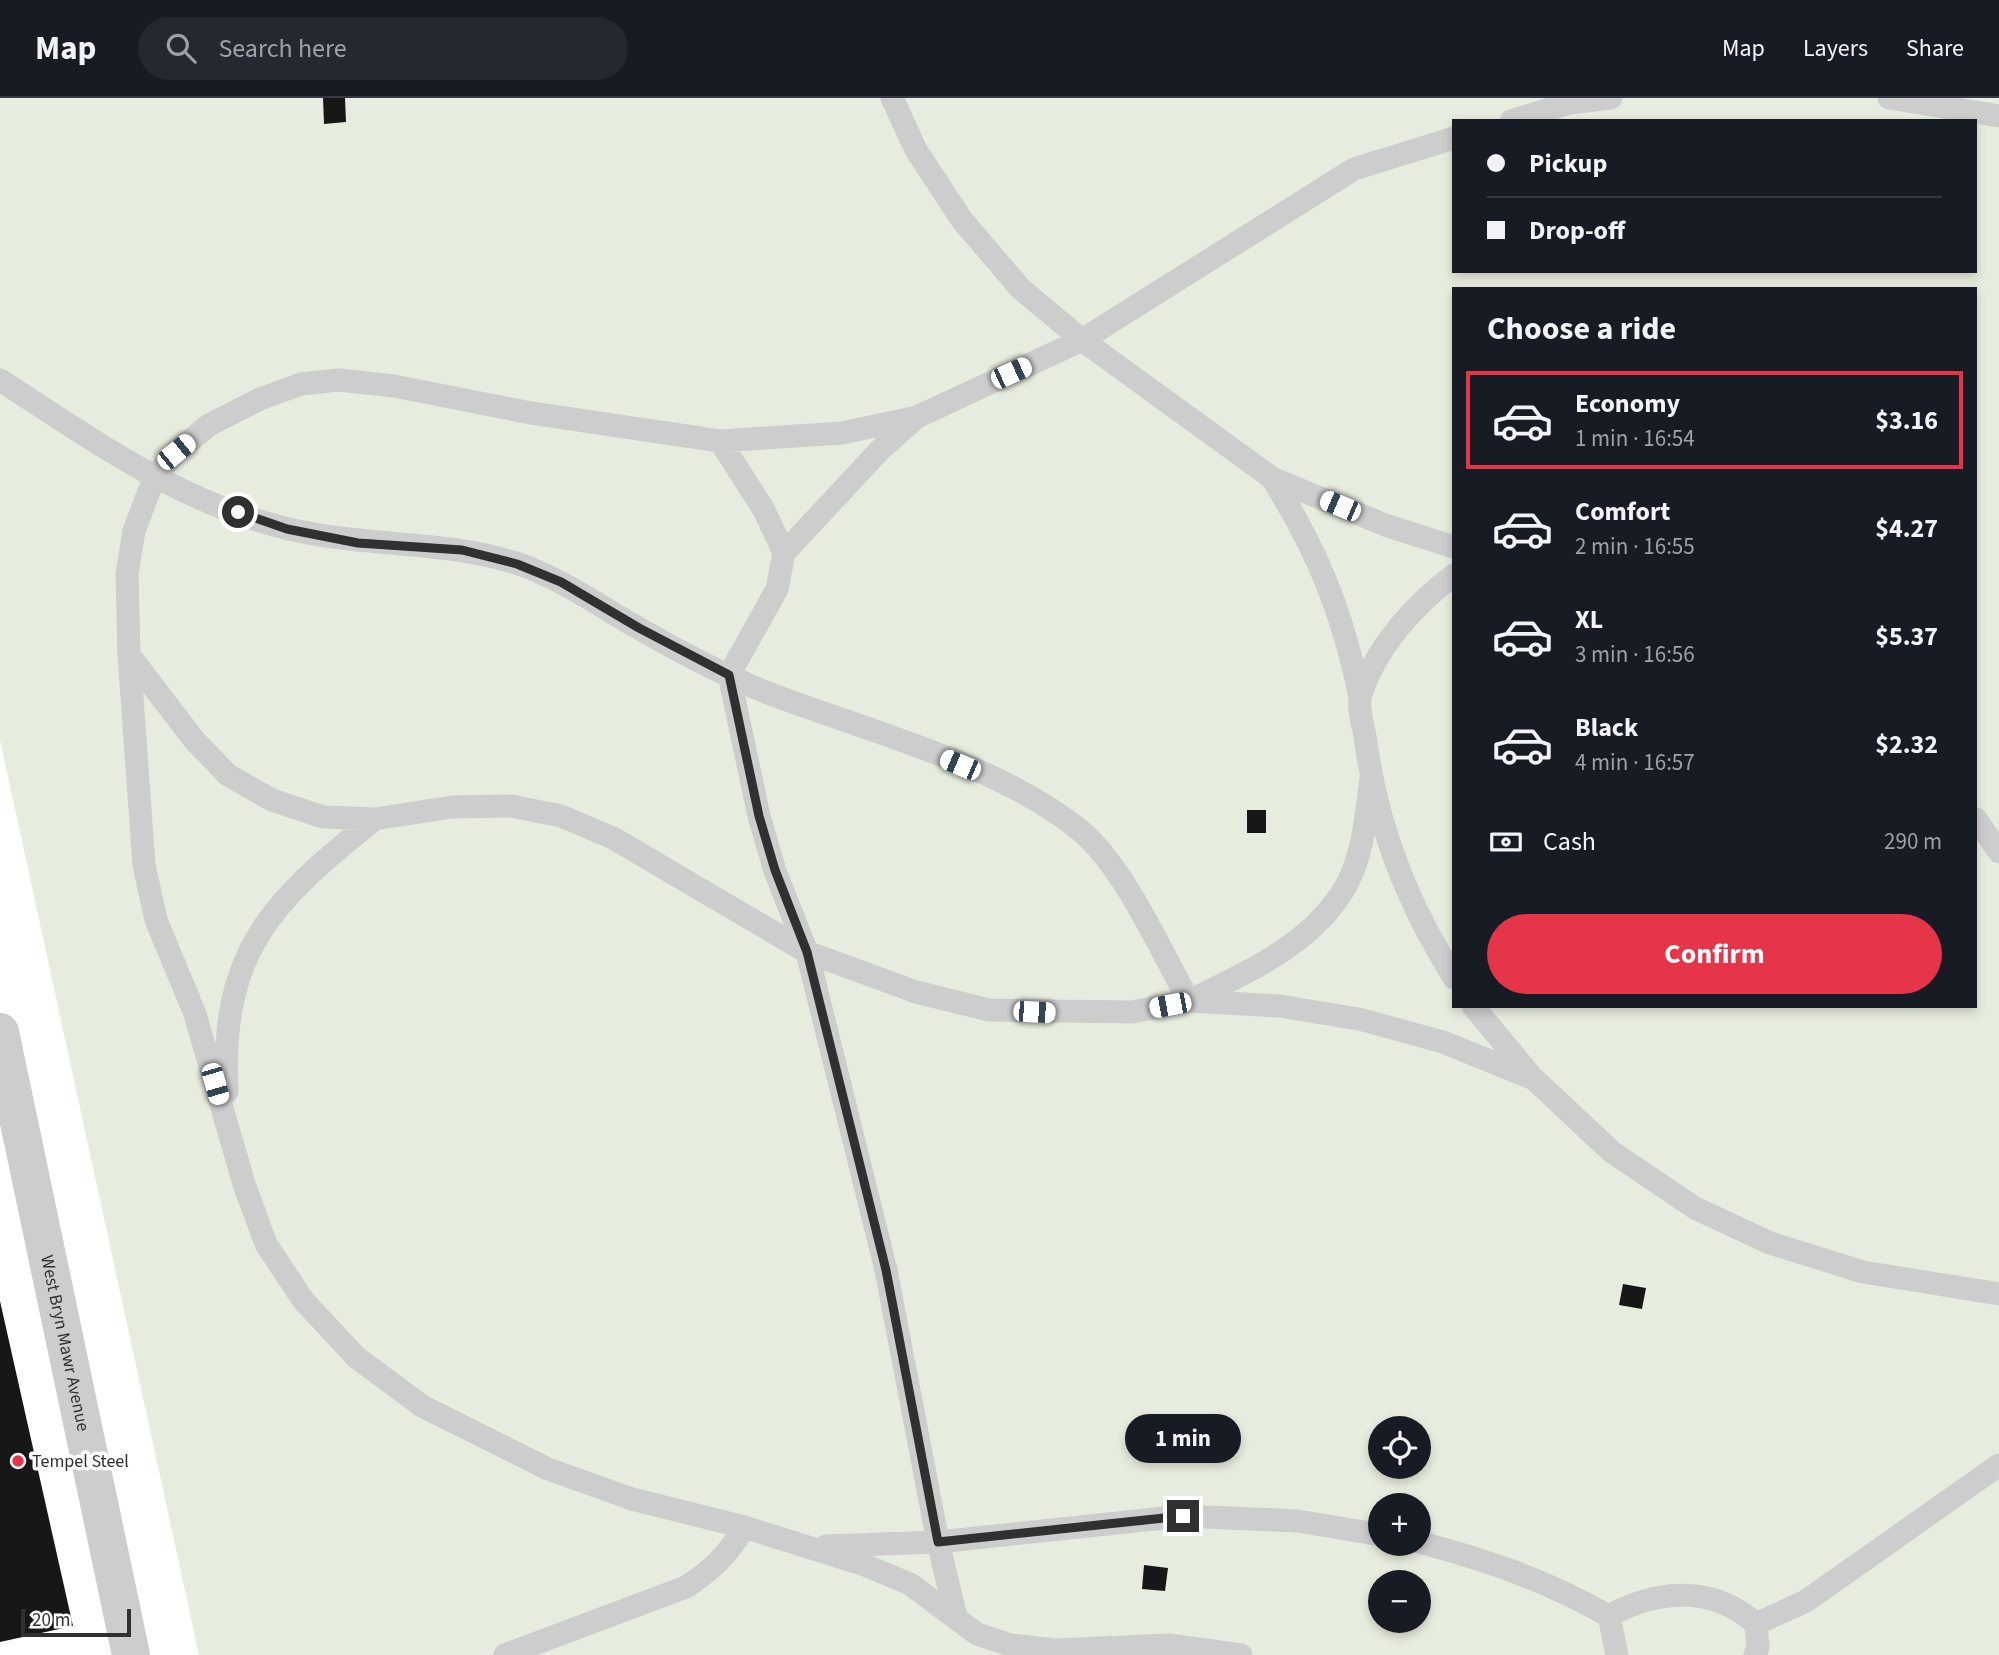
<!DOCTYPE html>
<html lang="en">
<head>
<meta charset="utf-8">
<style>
	:root { --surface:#171b24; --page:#242831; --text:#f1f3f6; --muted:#9ea1a6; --line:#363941; --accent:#e63449 }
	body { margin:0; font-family:"Source Sans 3",sans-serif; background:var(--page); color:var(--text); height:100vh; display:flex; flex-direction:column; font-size:26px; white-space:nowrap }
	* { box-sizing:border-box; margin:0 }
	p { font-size:23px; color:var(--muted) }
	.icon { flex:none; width:38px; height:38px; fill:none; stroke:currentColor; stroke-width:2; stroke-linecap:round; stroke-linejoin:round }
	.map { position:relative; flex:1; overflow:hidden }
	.side { position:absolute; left:1452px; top:189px; width:525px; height:721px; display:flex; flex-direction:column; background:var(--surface); border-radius:0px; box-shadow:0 4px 10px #0003 }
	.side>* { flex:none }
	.banner { position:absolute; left:1452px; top:21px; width:525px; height:154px; border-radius:0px; box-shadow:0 4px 10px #0003; display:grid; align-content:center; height:154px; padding:0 35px; background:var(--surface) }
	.controls { position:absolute; left:1368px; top:1318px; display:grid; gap:14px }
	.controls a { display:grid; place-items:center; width:63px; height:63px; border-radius:50%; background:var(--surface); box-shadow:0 4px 10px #0003; font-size:35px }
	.scale { position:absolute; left:21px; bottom:18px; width:110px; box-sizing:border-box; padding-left:7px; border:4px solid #303030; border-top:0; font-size:19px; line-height:24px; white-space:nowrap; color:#303030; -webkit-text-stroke:5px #fff; paint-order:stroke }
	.end { position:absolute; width:32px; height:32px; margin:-16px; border:9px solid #303030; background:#fff; box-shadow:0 0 0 4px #fff }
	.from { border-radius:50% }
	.bubble { position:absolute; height:49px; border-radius:24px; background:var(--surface); box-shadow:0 4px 10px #0003; font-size:23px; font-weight:700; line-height:49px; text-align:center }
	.car { position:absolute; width:21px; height:42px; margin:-21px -10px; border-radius:9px; box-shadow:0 0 5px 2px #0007; background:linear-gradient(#fff 24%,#345 0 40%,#fff 0 76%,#345 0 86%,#fff 0) }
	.banner b { display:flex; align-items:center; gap:24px; height:66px; font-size:26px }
	.banner b+b { border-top:2px solid var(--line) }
	.banner i { width:18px; height:18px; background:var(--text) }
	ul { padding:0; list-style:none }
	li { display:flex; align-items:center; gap:21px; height:98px; margin:0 14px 10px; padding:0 21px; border:4px solid transparent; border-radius:0px }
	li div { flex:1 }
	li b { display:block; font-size:26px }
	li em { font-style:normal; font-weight:700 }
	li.selected { border-color:var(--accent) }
	li>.icon { width:63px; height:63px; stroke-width:1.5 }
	h2 { padding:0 35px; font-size:32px; line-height:84px }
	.pay { display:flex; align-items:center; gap:18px; height:77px; padding:0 35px; font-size:26px }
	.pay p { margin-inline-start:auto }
	.cta { display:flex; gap:14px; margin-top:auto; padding:14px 35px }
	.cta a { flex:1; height:80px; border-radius:42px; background:var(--accent); color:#fff; font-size:28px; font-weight:700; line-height:80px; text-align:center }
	header { display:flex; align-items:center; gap:42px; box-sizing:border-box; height:98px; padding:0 35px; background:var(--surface); border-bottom:2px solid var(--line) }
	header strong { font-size:33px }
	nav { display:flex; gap:38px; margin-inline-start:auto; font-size:24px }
	.search { width:490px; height:63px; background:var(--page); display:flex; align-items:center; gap:18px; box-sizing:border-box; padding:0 24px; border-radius:38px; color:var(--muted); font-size:26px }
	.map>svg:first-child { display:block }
	.green { fill:#e7edde; fill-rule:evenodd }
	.building { fill:#171717 }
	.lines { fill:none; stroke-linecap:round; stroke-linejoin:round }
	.service { stroke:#cdcdcd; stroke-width:23 }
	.tertiary { stroke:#cdcdcd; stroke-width:38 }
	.route { stroke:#303030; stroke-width:9 }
	.poi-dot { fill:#e63449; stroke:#fff; stroke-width:2.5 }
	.labels { text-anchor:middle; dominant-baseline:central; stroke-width:7; stroke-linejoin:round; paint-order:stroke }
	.street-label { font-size:18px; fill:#303030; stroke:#fff }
	.poi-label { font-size:18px; fill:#303030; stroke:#fff; text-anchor:start }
</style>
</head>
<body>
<header>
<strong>Map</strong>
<div class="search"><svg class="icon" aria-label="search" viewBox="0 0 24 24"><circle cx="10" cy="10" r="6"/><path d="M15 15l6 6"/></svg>Search here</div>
<nav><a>Map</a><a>Layers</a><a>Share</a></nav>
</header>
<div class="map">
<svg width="1999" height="1557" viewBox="0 0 1999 1557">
	<rect width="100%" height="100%" fill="#fff"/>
	<path class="green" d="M0 0H1999V1557H199L0 642ZM1454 23H1976V173H1454ZM1454 191H1976V908H1454ZM1381 1330H1419V1368H1381ZM1381 1407H1419V1446H1381ZM1381 1484H1419V1522H1381Z"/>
	<path class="building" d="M323 0H345L346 24 324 26Z
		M1247 712H1266V735H1247Z
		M1623 1186 1646 1190 1642 1211 1619 1207Z
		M0 1203 73 1528 0 1544Z
		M1144 1467 1168 1470 1165 1493 1142 1491Z"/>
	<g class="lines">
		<path class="service" d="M892 0 916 52 962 122 1020 190 1082 242 1272 380 1385 427 1454 449
			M1889 0 1999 18
			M1511 23 1569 5 1611 0
			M0 282C91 341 182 406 289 431 364 449 443 442 516 465 558 479 595 505 633 527 678 553 728 580 776 598 872 634 1002 668 1081 733 1124 769 1161 853 1189 903 1247 874 1314 846 1347 786 1364 754 1366 715 1371 681
			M917 319 842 335 720 343 531 315 394 288 339 282 301 286 260 301 209 327 176 354 154 380 134 433 127 476 129 557 195 643 228 677 272 702 323 719 375 721 452 709 511 708 561 718 613 740 807 854 916 894 989 912 1132 914 1189 903 1279 908 1359 921 1443 944 1534 981 1612 1054 1695 1110 1770 1145 1863 1174 1999 1196
			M720 343 764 412 784 455
			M1272 380C1318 454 1342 513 1360 599
			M1454 477C1415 506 1376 549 1361 596 1357 608 1363 627 1365 638 1377 729 1406 802 1454 880
			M129 557 144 767 156 822 195 916 244 1086 266 1146 303 1202 356 1259 422 1308 548 1371 632 1401 744 1429 862 1466 910 1486 977 1536 1010 1547 1055 1552 1169 1547 1241 1557
			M1976 721 1999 754
			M1473 908 1531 978
			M227 994C220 853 271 804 375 721
			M1419 1444C1492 1464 1543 1481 1609 1518 1657 1491 1713 1487 1756 1526L1758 1549 1755 1557
			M826 1448 938 1444 1183 1418 1298 1423 1381 1437
			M1609 1518 1617 1557
			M956 1519 938 1444 886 1172 807 854 775 773 759 718 729 577 777 491 784 455 880 352 917 319 1082 242 1354 71 1454 40
			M1756 1526 1806 1503 1999 1367
			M505 1557 686 1489C712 1472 729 1456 744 1429"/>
		<path class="tertiary" id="s1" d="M0 934 131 1557"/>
	</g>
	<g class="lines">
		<path class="route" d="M238 414 287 431 358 445 462 452 517 466 561 484 639 530 729 577 759 718 775 772 807 854 886 1172 938 1444 1183 1418"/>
	</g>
	<circle class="poi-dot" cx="18" cy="1363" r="7"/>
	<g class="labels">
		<g class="street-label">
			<text stroke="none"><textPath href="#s1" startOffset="318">West Bryn Mawr Avenue</textPath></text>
		</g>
		<g class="poi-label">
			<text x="32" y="1363">Tempel Steel</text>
		</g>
	</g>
</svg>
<div class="controls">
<a><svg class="icon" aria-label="locate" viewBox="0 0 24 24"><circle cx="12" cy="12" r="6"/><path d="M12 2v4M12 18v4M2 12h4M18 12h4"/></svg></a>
<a>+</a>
<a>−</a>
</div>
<div class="scale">20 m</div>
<i class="end from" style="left:238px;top:414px"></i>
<i class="end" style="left:1183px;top:1418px"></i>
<div class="bubble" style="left:1125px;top:1316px;width:116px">1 min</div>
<i class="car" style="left:1011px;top:275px;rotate:65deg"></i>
<i class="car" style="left:176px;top:354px;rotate:51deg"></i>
<i class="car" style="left:1340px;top:408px;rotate:293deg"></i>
<i class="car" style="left:960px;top:667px;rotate:293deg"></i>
<i class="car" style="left:1170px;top:907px;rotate:259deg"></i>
<i class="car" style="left:1034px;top:914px;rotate:93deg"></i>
<i class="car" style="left:215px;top:986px;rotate:164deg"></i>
<div class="banner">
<b><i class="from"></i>Pickup</b>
<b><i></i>Drop-off</b>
</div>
<section class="side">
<h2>Choose a ride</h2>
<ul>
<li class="selected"><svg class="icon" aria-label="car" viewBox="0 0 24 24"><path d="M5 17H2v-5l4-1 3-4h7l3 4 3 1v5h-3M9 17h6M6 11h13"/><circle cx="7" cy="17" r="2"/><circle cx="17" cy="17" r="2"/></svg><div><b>Economy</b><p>1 min · 16:54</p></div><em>$3.16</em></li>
<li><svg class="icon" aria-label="car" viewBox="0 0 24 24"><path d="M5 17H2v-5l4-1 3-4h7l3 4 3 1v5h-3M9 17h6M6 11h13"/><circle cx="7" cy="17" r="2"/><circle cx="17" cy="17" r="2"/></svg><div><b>Comfort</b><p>2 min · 16:55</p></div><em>$4.27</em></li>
<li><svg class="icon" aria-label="car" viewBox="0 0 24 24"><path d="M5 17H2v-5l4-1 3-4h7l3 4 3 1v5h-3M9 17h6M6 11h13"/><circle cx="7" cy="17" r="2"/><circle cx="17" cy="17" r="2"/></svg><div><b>XL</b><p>3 min · 16:56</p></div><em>$5.37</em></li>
<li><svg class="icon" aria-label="car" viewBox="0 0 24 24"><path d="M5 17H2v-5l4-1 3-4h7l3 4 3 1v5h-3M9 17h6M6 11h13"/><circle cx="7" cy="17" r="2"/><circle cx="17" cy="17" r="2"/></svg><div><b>Black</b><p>4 min · 16:57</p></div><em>$2.32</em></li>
</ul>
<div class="pay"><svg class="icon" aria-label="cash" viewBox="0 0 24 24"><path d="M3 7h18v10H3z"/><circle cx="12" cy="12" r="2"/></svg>Cash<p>290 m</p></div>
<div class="cta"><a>Confirm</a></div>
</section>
</div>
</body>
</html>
